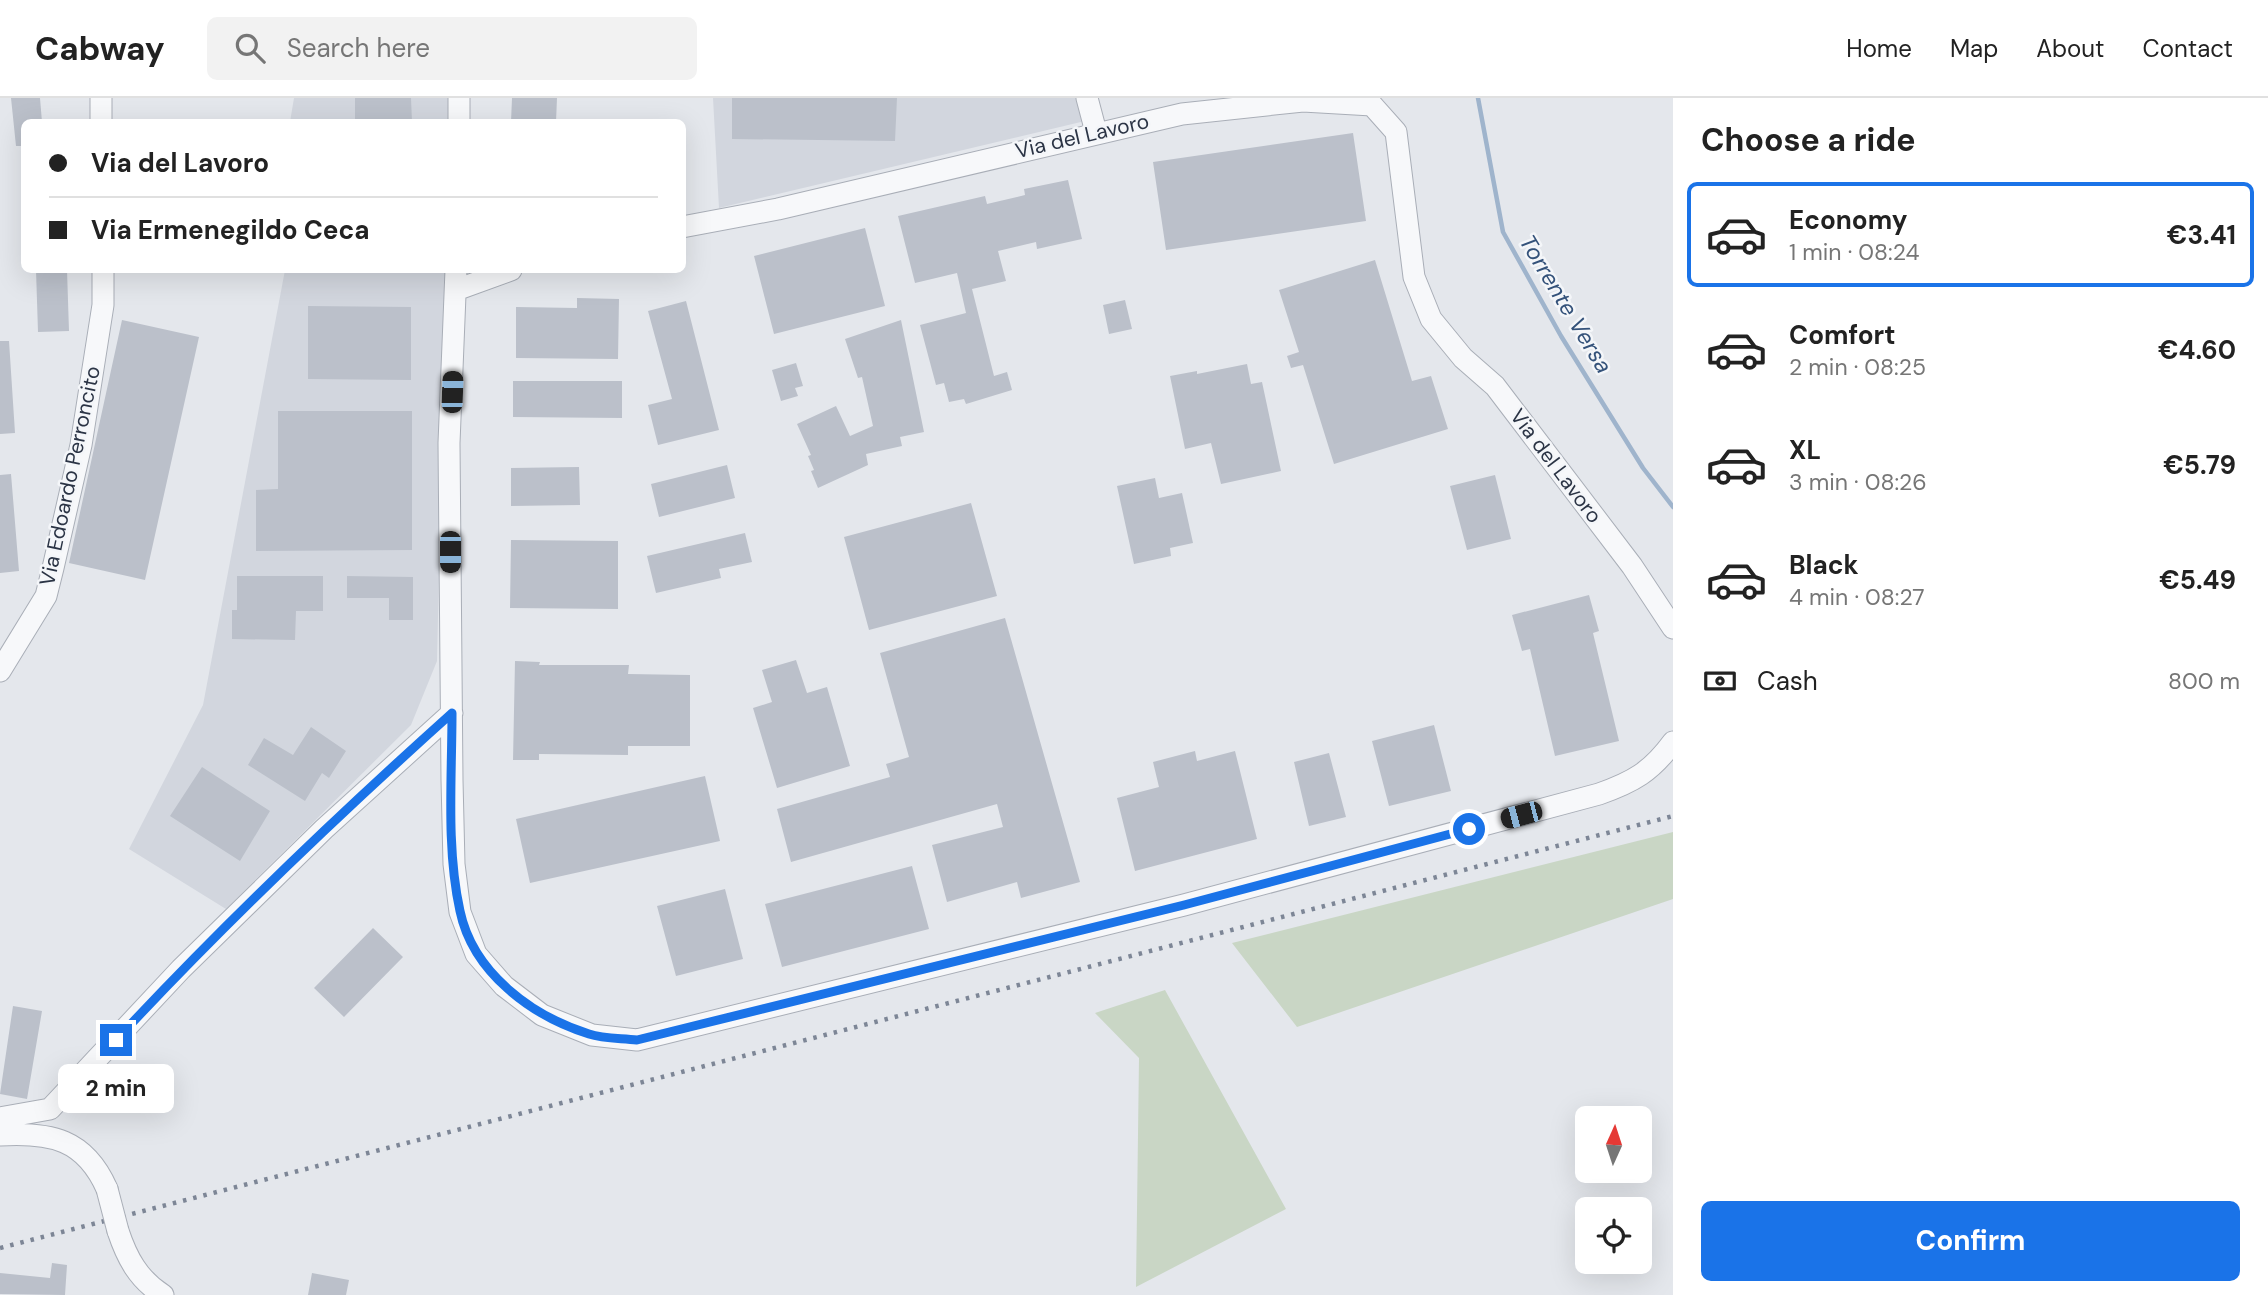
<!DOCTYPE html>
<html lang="en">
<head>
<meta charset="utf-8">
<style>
	:root { --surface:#fff; --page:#f2f2f2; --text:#222; --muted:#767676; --line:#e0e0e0; --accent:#1a73e8 }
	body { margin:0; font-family:"DM Sans",sans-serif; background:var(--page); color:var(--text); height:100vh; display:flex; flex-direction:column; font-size:26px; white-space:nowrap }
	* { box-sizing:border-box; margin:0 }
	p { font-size:23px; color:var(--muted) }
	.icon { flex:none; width:38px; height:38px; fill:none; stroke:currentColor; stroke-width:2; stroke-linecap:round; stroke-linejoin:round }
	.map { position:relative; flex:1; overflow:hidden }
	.side { display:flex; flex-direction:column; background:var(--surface); width:595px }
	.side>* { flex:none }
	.banner { position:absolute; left:21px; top:21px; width:665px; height:154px; border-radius:10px; box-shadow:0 7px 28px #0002; display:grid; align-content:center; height:154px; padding:0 28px; background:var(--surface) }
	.needle { width:46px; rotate:3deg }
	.buttons { position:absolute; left:1575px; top:1008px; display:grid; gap:14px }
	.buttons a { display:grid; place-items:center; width:77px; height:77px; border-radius:10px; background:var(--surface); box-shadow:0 7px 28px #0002; font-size:35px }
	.end { position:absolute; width:32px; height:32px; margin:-16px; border:9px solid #1a73e8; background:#fff; box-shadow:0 0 0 4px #fff }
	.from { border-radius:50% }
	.bubble { position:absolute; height:49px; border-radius:10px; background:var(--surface); box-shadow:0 7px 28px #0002; font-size:23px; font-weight:700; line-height:49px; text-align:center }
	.car { position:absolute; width:21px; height:42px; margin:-21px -10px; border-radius:9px; box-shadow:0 0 5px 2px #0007; background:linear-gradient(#222 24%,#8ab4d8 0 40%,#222 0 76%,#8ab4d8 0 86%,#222 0) }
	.banner b { display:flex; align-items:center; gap:24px; height:66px; font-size:26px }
	.banner b+b { border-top:2px solid var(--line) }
	.banner i { width:18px; height:18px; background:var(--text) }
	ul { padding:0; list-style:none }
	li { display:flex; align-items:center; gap:21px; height:105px; margin:0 14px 10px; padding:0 14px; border:4px solid transparent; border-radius:10px }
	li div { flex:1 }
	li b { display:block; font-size:26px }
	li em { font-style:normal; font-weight:700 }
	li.active { border-color:var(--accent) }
	li>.icon { width:63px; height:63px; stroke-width:1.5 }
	h2 { padding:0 28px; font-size:32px; line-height:84px }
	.pay { display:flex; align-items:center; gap:18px; height:77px; padding:0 28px; font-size:26px }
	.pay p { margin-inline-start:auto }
	.button { display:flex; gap:14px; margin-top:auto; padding:14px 28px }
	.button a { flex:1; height:80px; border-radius:10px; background:var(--accent); color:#fff; font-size:28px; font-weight:700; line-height:80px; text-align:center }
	header { display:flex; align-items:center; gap:42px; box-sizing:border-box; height:98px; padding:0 35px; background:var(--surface); border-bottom:2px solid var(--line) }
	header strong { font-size:33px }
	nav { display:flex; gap:38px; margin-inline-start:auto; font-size:24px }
	.search { width:490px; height:63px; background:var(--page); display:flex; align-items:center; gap:18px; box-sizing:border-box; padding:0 24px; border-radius:10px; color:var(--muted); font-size:26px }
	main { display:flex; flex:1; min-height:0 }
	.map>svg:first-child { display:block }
	.built { fill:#d2d6de }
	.green { fill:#c9d6c5 }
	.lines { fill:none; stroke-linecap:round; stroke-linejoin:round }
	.stream { stroke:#9fb4cc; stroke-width:4.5 }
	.building { fill:#bbc0ca }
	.minor-casing { stroke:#a9aeb7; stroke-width:23 }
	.minor { stroke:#f7f8fa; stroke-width:21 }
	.rail { stroke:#7d8696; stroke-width:4.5; stroke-dasharray:3.5 7; stroke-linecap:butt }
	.minor-bridge-casing { stroke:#a9aeb7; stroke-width:23; stroke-linecap:butt }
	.minor-bridge { stroke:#f7f8fa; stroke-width:21 }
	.route { stroke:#1a73e8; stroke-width:9 }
	.labels { text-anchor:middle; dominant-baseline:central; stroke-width:5; stroke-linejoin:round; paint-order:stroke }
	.street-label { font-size:21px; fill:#2b3445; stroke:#f4f6f9 }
	.water-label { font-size:23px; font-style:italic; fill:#34527a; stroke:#f4f6f9 }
</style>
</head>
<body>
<header>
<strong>Cabway</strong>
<div class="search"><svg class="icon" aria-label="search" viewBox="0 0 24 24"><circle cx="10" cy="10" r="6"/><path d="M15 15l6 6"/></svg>Search here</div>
<nav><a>Home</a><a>Map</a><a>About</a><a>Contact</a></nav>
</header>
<main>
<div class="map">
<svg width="1673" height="1197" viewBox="0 0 1673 1197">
	<rect width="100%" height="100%" fill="#e4e7ec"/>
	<path class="built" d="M294 0H450L449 24H290Z
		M713 0H1079L1085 23 719 110Z
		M285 172H446L437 563 411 627 226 811 129 751 203 607Z"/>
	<path class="green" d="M1673 734V801L1297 929 1232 845Z
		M1165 892 1286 1111 1136 1189 1139 960 1095 915Z"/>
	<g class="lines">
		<path class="stream" d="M1478 0 1503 134 1561 238 1643 370 1673 409"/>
	</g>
	<path class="building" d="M11 0H40L42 24H24V48H16Z
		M355 0H411L412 24H355Z
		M512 0H557L556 24H511Z
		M732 0H897L895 43 732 41Z
		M1353 35 1366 123 1166 152 1153 64Z
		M1068 82 1082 141 1037 151 1036 144 998 153 1006 183 972 191 994 278 1007 274 1012 292 966 306 964 301 949 304 944 285 936 287 920 227 966 215 957 175 915 185 898 118 985 98 987 106 1025 97 1024 91Z
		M865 130 885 208 774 236 754 158Z
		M1375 162 1412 283 1431 278 1448 331 1334 366 1303 267 1291 270 1287 258 1299 254 1279 192Z
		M36 172H67L69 233 38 234Z
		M577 200 619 201 618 261 516 260V209L577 210Z
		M1125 202 1132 231 1109 236 1103 207Z
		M686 203 719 332 658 347 648 307 672 301 648 213Z
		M308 208 411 209V282L308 281Z
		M122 222 199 239 145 482 69 465Z
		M901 222 924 334 900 339 902 348 866 356 868 367 818 390 811 373 814 372 808 358 811 357 797 326 836 308 850 338 873 328 862 279 858 280 845 241Z
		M0 243H9L15 335 0 336Z
		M796 265 803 288 795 290 798 298 781 303 772 272Z
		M1247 266 1251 286 1262 284 1281 373 1221 386 1211 345 1185 351 1170 278 1197 273V276Z
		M513 283H622V320L513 319Z
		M278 313H412V452L256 453V392L278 391Z
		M727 367 735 400 659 419 651 386Z
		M579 369 580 407 511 408V370Z
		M11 376 19 473 0 475V377Z
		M1495 377 1511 441 1467 452 1450 388Z
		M1155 380 1159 400 1182 395 1193 445 1170 450 1171 458 1134 466 1117 388Z
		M971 405 997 498 869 532 844 439Z
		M745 435 752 464 719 471 721 480 656 495 647 458Z
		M511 442 618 443V511L510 510Z
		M237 478H323V513H296L295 542 232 541V512H237Z
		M347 478 413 479V522H389V500H347Z
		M1589 497 1599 533 1593 535 1619 643 1555 658 1530 551 1522 553 1512 517Z
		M1005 520 1080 784 1021 800 1017 784 947 804 932 747 1003 729 997 706 791 764 777 711 890 679 886 666 909 659 880 555Z
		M796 562 807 595 827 589 850 668 777 690 753 610 772 604 762 572Z
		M515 563 540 564 539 567H629L628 576 690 577V648H628V657L539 656V662H513Z
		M1434 627 1451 693 1389 708 1372 643Z
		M311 629 346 653 329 680 322 675 305 703 248 667 264 640 293 657Z
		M1195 653 1197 663 1235 653 1257 741 1135 773 1117 700 1159 689 1153 664Z
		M1329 655 1346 719 1309 728 1294 664Z
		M202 669 270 713 240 763 170 718Z
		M705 678 720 743 530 785 516 721Z
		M912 768 929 831 782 869 765 806Z
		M725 791 743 861 676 878 657 808Z
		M373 830 403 859 344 919 314 890Z
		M13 908 42 913 27 1001 0 996Z
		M52 1165 67 1167 65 1197 0 1196V1175L50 1180Z
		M312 1175 349 1182 346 1197H308Z"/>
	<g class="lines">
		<defs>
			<path id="minor" d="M101 0V24
				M1087 0 1096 34
				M459 24V0
				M682 129 778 111 1182 16 1303 3 1372 7 1396 34 1414 179 1431 221 1463 260 1495 288 1632 468 1673 530
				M456 172 449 345 452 682 454 766 460 814 476 856 504 888 542 917 592 937 637 942 1184 807 1599 696C1633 684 1651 674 1673 644
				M456 192 511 172
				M0 573 46 498 53 470 81 347 103 207V172
				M0 1020 50 1011 181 871 324 731 452 615
				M0 1037C51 1034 85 1041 107 1091
				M118 1133C127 1160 138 1181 163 1197"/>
		</defs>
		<use href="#minor" class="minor-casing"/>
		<use href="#minor" class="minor"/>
		<path class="rail" d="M0 1150 1673 718"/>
		<defs>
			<path id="minor-bridge" d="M107 1091 118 1133"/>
		</defs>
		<use href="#minor-bridge" class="minor-bridge-casing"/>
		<use href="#minor-bridge" class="minor-bridge"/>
	</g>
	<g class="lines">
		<path class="route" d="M116 942C223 827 335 720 452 615 452 679 446 750 460 813 473 875 532 918 589 936 604 941 622 940 637 942L1184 807 1469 731"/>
	</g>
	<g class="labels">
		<g class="street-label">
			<text transform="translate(1082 38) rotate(-13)">Via del Lavoro</text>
			<text transform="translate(1556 368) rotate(53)">Via del Lavoro</text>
			<text transform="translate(70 378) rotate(-78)">Via Edoardo Perroncito</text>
		</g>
		<g class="water-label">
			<text transform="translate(1566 206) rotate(59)">Torrente Versa</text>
		</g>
	</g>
</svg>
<div class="buttons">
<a><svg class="needle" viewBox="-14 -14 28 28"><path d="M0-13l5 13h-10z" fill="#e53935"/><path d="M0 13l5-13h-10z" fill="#767676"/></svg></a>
<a><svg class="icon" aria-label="locate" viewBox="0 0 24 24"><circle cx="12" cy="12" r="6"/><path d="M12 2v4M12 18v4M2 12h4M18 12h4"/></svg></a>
</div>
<i class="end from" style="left:1469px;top:731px"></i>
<i class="end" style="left:116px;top:942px"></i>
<div class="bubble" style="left:58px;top:966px;width:116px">2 min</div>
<i class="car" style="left:452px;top:294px;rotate:2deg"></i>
<i class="car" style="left:450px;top:454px;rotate:180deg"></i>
<i class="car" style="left:1521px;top:717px;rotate:255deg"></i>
<div class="banner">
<b><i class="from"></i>Via del Lavoro</b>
<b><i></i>Via Ermenegildo Ceca</b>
</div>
</div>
<section class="side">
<h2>Choose a ride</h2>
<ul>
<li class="active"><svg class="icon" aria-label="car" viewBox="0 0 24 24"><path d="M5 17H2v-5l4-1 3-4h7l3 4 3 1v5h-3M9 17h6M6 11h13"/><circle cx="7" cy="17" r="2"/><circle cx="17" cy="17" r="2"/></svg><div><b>Economy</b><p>1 min · 08:24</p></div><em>€3.41</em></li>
<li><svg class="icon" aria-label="car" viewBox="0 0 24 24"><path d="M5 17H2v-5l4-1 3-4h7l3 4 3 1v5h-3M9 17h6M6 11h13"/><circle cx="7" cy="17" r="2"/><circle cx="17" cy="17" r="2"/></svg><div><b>Comfort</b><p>2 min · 08:25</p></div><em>€4.60</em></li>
<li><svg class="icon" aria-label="car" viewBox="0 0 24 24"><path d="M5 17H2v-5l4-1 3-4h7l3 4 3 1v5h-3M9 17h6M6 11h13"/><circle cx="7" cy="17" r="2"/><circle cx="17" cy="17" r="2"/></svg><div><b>XL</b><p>3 min · 08:26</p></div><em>€5.79</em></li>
<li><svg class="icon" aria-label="car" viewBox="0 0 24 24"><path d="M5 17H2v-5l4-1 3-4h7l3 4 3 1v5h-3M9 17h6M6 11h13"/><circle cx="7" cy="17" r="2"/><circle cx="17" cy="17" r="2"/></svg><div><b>Black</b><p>4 min · 08:27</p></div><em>€5.49</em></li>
</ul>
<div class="pay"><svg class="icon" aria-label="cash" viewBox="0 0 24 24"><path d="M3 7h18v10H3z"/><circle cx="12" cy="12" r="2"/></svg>Cash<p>800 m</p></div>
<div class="button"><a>Confirm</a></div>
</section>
</main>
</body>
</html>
